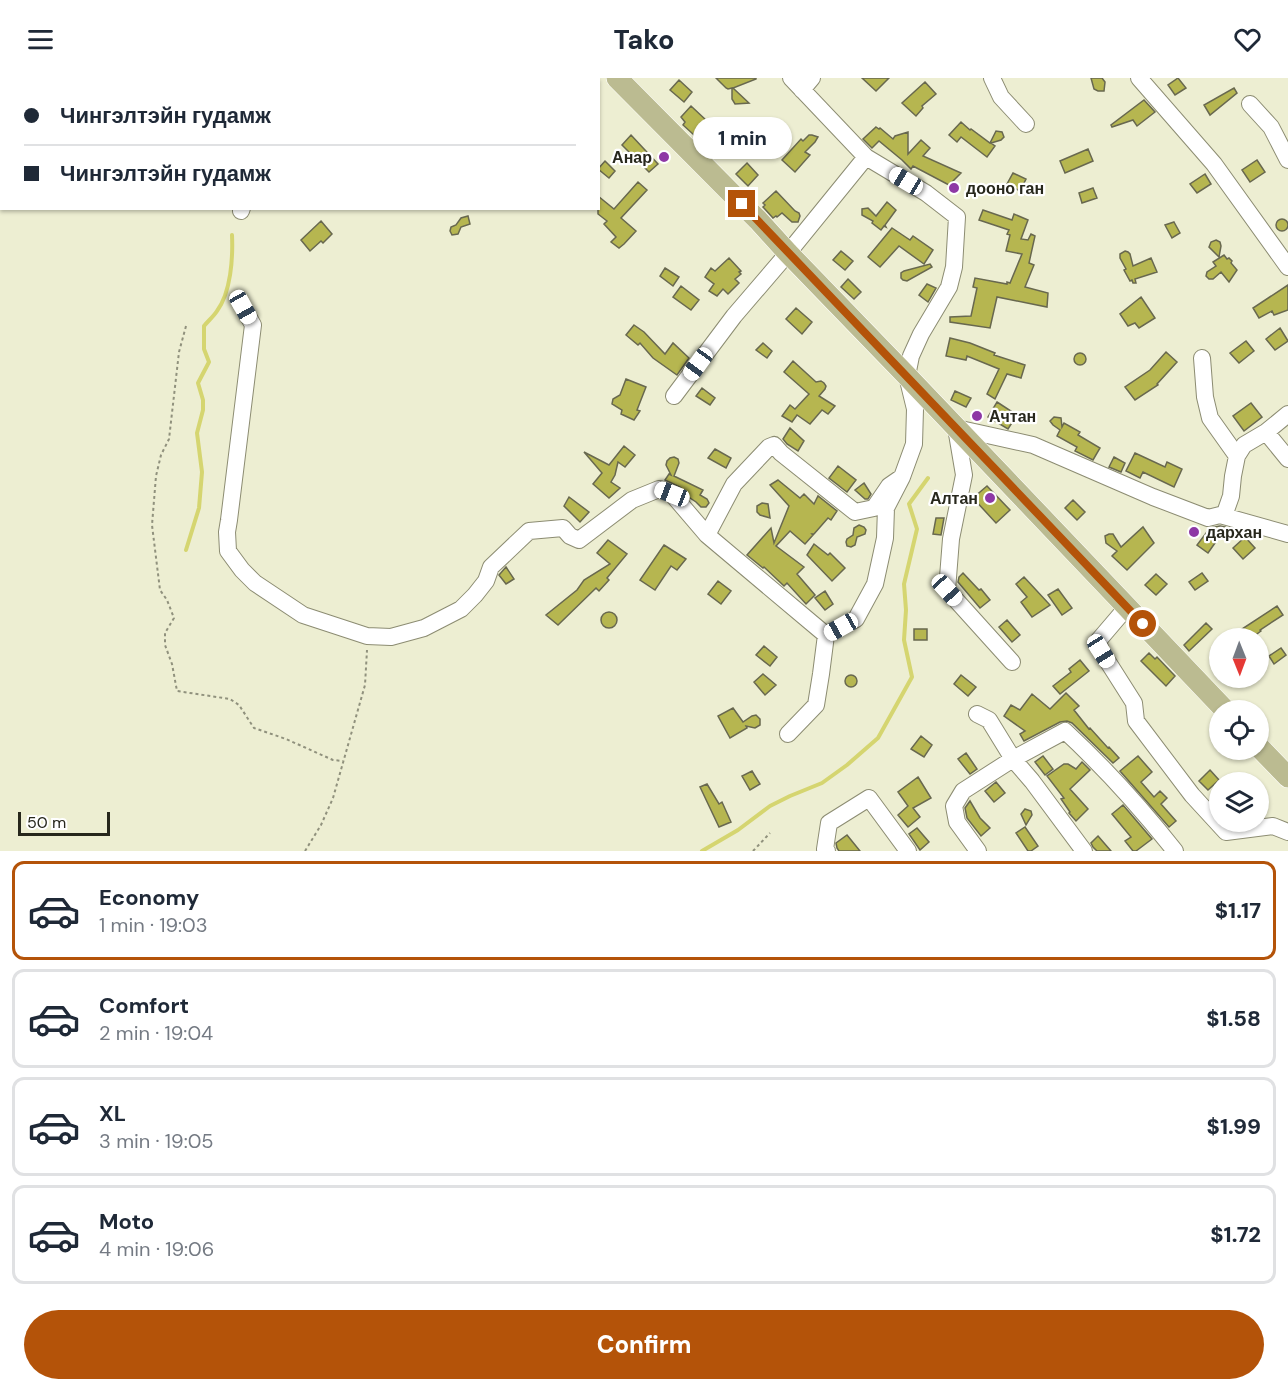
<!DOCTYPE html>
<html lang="en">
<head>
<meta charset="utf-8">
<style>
	:root { --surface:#fff; --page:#f2f2f3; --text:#1f2937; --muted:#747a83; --line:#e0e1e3; --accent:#b45309 }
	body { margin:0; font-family:"DM Sans",sans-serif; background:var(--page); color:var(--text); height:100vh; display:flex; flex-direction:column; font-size:22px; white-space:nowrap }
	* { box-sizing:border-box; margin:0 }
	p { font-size:20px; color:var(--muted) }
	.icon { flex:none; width:33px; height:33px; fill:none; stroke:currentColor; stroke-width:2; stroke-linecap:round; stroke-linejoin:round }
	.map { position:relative; height:773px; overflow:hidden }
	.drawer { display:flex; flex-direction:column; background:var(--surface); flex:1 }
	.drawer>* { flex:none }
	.top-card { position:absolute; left:0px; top:0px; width:600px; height:132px; box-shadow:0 2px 4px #0004; display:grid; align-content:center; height:132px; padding:0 24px; background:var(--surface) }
	.needle { width:39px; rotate:179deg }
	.buttons { position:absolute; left:1209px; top:550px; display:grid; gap:12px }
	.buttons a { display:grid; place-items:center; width:60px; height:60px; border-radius:50%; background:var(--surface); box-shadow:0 2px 4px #0004; font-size:30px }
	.scale { position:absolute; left:18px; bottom:15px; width:92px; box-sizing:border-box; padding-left:6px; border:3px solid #27271c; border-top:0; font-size:16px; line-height:21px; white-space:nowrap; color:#27271c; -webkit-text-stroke:4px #fff; paint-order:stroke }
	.end { position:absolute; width:27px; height:27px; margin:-14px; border:8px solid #b45309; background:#fff; box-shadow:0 0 0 3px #fff }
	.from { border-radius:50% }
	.bubble { position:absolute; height:42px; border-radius:21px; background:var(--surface); box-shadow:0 2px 4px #0004; font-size:20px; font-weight:800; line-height:42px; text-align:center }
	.car { position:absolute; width:18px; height:36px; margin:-18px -9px; border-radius:8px; box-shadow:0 0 4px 2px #0007; background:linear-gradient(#fff 24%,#345 0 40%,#fff 0 76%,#345 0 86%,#fff 0) }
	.top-card b { display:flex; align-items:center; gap:21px; height:57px; font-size:22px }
	.top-card b+b { border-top:2px solid var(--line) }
	.top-card i { width:15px; height:15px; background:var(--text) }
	ul { padding:10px 0 0; list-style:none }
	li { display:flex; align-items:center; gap:18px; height:99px; margin:0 12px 9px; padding:0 12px; border:3px solid var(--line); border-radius:12px }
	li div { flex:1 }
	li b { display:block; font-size:22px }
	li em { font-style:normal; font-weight:800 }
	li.selected { border-color:var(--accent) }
	li>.icon { width:54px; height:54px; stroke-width:1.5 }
	.cta { display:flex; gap:12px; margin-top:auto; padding:12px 24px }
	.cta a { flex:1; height:69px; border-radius:36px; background:var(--accent); color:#fff; font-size:24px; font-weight:800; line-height:69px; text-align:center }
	header { display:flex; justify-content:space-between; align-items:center; height:78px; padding:0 24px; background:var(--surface); font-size:27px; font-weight:800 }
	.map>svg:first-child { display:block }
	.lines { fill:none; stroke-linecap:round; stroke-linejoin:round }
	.stream { stroke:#d5d570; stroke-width:4 }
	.building { fill:#b6b650; stroke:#68684f; stroke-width:1.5 }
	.minor-casing { stroke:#8c8c72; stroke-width:18 }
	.major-casing { stroke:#fff; stroke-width:22 }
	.path { stroke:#90917d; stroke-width:2; stroke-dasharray:3 3; stroke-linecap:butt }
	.minor { stroke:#fff; stroke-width:16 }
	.major { stroke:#bbbb91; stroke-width:21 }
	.route { stroke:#b45309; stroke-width:8 }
	.poi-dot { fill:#8e38a5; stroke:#fff; stroke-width:2 }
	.labels { text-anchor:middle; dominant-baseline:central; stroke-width:4.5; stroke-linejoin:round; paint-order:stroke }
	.poi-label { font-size:16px; font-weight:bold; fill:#27271c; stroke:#fff; text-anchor:start }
</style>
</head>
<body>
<header><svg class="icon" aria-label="menu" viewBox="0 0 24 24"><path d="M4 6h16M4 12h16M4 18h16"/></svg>Tako<svg class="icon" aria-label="heart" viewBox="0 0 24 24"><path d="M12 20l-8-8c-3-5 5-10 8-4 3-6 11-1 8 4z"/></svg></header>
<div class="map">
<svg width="1288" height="773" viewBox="0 0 1288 773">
	<rect width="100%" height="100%" fill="#edeed2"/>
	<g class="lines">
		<path class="stream" d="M186 472 199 430 202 394 197 355 203 332V322L198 305 209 284 204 271V248C208 243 214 238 217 233 231 214 233 180 232 157
			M702 773 738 752 770 728 790 718 822 705 847 687 878 660 912 599 904 562 906 532 904 506 917 451 909 426 928 400"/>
	</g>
	<path class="building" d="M716 0H756V1L733 10 749 25 735 26 732 21V10L728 11 726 10Z
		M862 0H889L876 13Z
		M1091 0H1102L1105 4 1104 13H1098L1094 11Z
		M1178 0 1186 10 1175 17 1168 7Z
		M679 2 692 14 684 24 670 12Z
		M925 4 936 16 922 28 923 30 916 38 902 25Z
		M1234 10 1237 15 1210 37 1204 27Z
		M1144 22 1155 34 1137 48 1133 42 1112 49 1111 47Z
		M691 28 707 43 704 46 715 56 705 67 683 47 685 44 681 39Z
		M961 44 970 52 971 51 990 65 996 53 1002 54 1004 59 1001 62 991 65 995 68 987 79 961 59 957 64 949 57Z
		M876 49 879 51 880 50 893 61 895 58 908 54V76L921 62 930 70 923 78 961 95 949 107 913 88 911 91 902 82 879 63 872 70 863 61Z
		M631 57 658 86 649 94 622 67Z
		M809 57H812L818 59 815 64 805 74 810 77 795 94 782 82 801 61 803 63Z
		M1088 71 1093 83 1065 95 1060 83Z
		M1257 82 1265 94 1250 104 1242 92Z
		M605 83 615 93 609 100 598 91Z
		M747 85 758 97 748 108 736 96Z
		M1013 95 1026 101 1020 113 1007 106Z
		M1205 96 1211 106 1197 115 1190 106Z
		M638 104 647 112 621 140 636 153 624 166 619 170 611 164 616 159 604 146 607 143 598 136V118L614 131Z
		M1093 110 1097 120 1082 125 1079 115Z
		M776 113 795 133 799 135 800 138 798 144H792L782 135 777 139 776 138 773 140 763 129 765 127 763 125Z
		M887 124 896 132 885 147 886 149 884 148 881 152 872 145 873 143 862 137V131L868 130 876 138Z
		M983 132 1012 142 1014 136 1028 142 1021 161 1028 162 1031 156 1035 158 1029 185 1034 187 1025 209 1048 215 1047 229 997 219 990 250 950 244V239L971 238 977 210 973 209 975 200 1007 206V204L1010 205 1022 176 1006 173 1010 157 1007 156 1009 152 979 142Z
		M468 138 470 146 461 149 458 156 452 157 450 153 451 149 456 147 461 140Z
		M1276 147a6 6 0 1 1 12 0a6 6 0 1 1-12 0Z
		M321 143 332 156 323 165 321 163 310 173 301 162Z
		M1174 144 1180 155 1172 160 1165 147Z
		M892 150 910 162 913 158 933 172 924 186 899 168 880 189 868 179Z
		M1216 162 1220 164 1221 168 1219 179 1209 169 1211 164Z
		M841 173 853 183 845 192 833 182Z
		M1125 173 1128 174 1130 176 1133 188 1151 180 1157 194 1135 201 1136 205H1133L1132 202 1130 203 1124 192 1126 191 1120 180V176Z
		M1224 177 1227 181 1229 180 1232 183 1231 185 1237 192 1229 204 1221 194 1213 201H1209L1206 198 1207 194 1216 188 1213 184Z
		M729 180 741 193 739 194 741 196 735 201 739 205 728 216 723 211 717 218 709 213 714 206 705 199 711 190 715 193Z
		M930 186 932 189 907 203 903 202 901 200V195L904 193Z
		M665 190 679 199 673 208 660 198Z
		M848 201 861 214 854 221 841 209Z
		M927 206 936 210 928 224 919 217Z
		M1288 207V232L1274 237 1272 233 1259 240 1253 230Z
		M681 208 699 222 691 232 673 219Z
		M1141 219 1155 240 1139 250 1135 245 1128 248 1120 236Z
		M796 230 812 244 802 256 786 241Z
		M634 247 644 254 665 276 673 265 689 280 677 297 653 280 640 265 638 267 626 257Z
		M1280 250 1288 263 1275 272 1266 261Z
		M950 260 970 265 995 275 994 277 1025 287 1021 300 1007 296 995 321 987 316 999 291 967 278 966 282 946 278Z
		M1246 263 1254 273 1239 285 1230 275Z
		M763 265 772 273 767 280 756 272Z
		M1166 274 1177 284 1157 306 1158 307 1135 322 1125 309 1150 292Z
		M1074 281a6 6 0 1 1 12 0a6 6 0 1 1-12 0Z
		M793 283 816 304 821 303 824 305 826 308 825 311 819 318 835 328 828 336 822 332 810 346 797 337 792 344 782 338 790 327 795 331 809 316 784 294Z
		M626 301 646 309 637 332 640 333 634 342 621 336 622 332 612 326 613 321 620 317Z
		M702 310 715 320 710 327 696 318Z
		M955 313 971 320 966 329 951 322Z
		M997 324 1017 337 1008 351 988 339Z
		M1251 325 1262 339 1244 353 1233 338Z
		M1054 339 1061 340 1062 349 1064 345 1080 354 1078 357 1100 370 1093 382 1075 373 1077 369 1057 358 1060 352 1053 347 1050 343Z
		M790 350 804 363 798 373 787 366 783 361Z
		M624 368 635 377 625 389 618 384 615 397 611 404 620 410 609 420 593 406 602 395 584 374 609 387Z
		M715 371 731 380 726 390 708 380Z
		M1135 375 1165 389 1167 384 1182 391 1174 409 1143 394 1140 400 1126 393Z
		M674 379 678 381 679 385 674 398 703 412 700 417 707 421 709 425 706 429H701L696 424 690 420 680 409 665 402 669 396 671 397 666 387 667 383 670 380Z
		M1114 379 1125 385 1121 394 1109 389Z
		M838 388 856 402 847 414 829 400Z
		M778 402 800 420 804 416 814 426 818 418 837 433 831 442 828 440 814 456H812L813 457 805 466 790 453 776 468 804 489 797 496 815 517 806 526 787 505 784 508 764 489 763 490 747 477 771 450 774 465 789 428 770 407Z
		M864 405 871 416 868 421H865L855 412Z
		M987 408 1010 432 996 445 973 420Z
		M569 419 589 434 580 444 564 428Z
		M1073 422 1085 434 1077 442 1065 430Z
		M762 425 768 426 770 440 760 437 757 434V428Z
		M936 440H944L941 457 933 456Z
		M859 447 864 449 866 452 865 456 857 459 855 467 851 469 847 468 846 464 847 461 853 457 854 450Z
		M1220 448 1225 449 1214 464 1215 465 1208 475 1197 467 1210 450Z
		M1143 449 1154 465 1127 492 1112 478 1117 473 1106 465 1105 458 1109 456H1113L1121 469Z
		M1245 459 1255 470 1243 481 1233 470Z
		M608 462 627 476 607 500 609 502 599 513 596 510 558 547 546 537 577 512 584 502 610 486 597 475Z
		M814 466 828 477 830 475 845 490 832 503 807 477Z
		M664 467 686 481 677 492 671 488 655 512 640 502Z
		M506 489 514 501 506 506 499 497Z
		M963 495 979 512 981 511 990 522 980 530 958 504 959 499Z
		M1202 495 1208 503 1195 512 1189 504Z
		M1156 496 1167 506 1156 517 1145 507Z
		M1024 499 1050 527 1032 539 1021 524 1027 519 1016 506Z
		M718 503 731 513 721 526 708 516Z
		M1058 511 1072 530 1062 537 1048 517Z
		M825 513 833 526 825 532 815 520Z
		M1277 528 1283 537 1260 552 1261 553 1250 561H1245L1239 553Z
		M601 542a8 8 0 1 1 16 0a8 8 0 1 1-16 0Z
		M1007 542 1020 557 1012 564 999 549Z
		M1206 545 1212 551 1189 573 1184 567Z
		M914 551H927V562H914Z
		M764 568 777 579 770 588 756 577Z
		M1281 570 1286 577 1274 586 1269 578Z
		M1149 575 1155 581 1157 579 1175 598 1166 608 1141 583Z
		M1080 582 1089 593 1060 616 1053 608 1071 594 1069 591Z
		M763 596 776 607 765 617 754 604Z
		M845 603a6 6 0 1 1 12 0a6 6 0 1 1-12 0Z
		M961 597 976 609 968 618 954 606Z
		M1066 615 1079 628 1074 632 1089 651 1090 650 1108 670 1109 669 1119 680 1113 685 1072 645 1067 643 1060 644 1024 663 1020 656 1025 653 1004 638 1011 627 1020 632 1032 616 1050 631Z
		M733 630 743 644 752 638 756 637 760 641V647L755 650 746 648 747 650 730 660 718 638Z
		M921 658 932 667 924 679 911 671Z
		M966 675 977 691 970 696 958 681Z
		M1043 678 1053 691 1045 697 1035 684Z
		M1138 678 1152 694 1141 704 1154 719 1160 713 1167 720 1161 726 1176 743 1169 749 1120 693Z
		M1082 684 1090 692 1070 711 1088 731 1076 743 1069 735 1070 734 1061 721 1064 720 1047 698 1064 686H1068L1076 691Z
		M1210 692 1219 702 1208 712 1199 703Z
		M752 693 760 706 750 712 742 698Z
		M918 699 931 720 913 730 920 739 908 749 898 737 908 728 898 714Z
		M996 704 1005 715 994 724 985 713Z
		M707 706 719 726 722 724 731 744 719 749 700 709Z
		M970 723 980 740 990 750 981 758 967 740 965 730Z
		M1123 727 1152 761 1136 773H1133L1125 763 1131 759 1112 736Z
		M1025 731 1031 733 1032 737 1026 747 1021 736Z
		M1025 749 1038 768 1031 773H1028L1016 755Z
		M917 750 929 764 920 772 909 756Z
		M847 757 860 773H839L837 770 836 765Z
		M1098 758 1111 773H1097L1093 769 1091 765Z"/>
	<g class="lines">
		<defs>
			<path id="minor" d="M791 0 866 79 926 115 957 139 954 189 949 209 921 256 911 278 907 298 915 331 914 366 902 399 886 430 885 460 875 506 856 541 826 557 707 457 734 406 769 369 774 367 781 375 855 434 874 430 889 408 902 399
				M992 0 1001 19 1026 46
				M1139 0 1214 86 1288 189
				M201 2 202 0
				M290 2V0
				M387 2V0
				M529 2 530 0
				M802 12 812 0
				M1250 26 1271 49 1288 82
				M241 133 242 130
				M243 229 253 247 229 442 227 454 228 473 242 492 255 505 303 537 367 558 391 559 424 550 461 531 475 517 486 503 491 489 529 453 563 450 570 458 579 462 632 422 659 411 672 416 707 457
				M1202 280 1205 319 1210 340 1237 378
				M674 318 734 238 788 175 866 79
				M1266 354 1288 381
				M1224 438 1231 418 1233 398 1237 378 1244 367 1266 354 1288 336
				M1127 529 1098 563 1101 573 1134 625 1136 643 1192 717 1226 754 1273 748 1288 754
				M1012 584 947 512 951 461 964 397 956 350 1033 367 1153 419 1208 440 1220 437 1288 456
				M977 636 989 642 1013 681 1032 703 1084 773
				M788 656 816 627 821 596 826 557
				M827 773 825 771 829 745 869 720 908 773
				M978 773 957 744 954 728 963 713 1013 681 1065 653C1105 690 1141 730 1175 773"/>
			<path id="major" d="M617 0 758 142 788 175 907 298 1226 633
				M1258 668 1288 699"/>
		</defs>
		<use href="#minor" class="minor-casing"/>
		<use href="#major" class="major-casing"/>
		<path class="path" d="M186 248 179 274 169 361 161 377 156 398 152 447 160 512 167 522 174 540 165 555V567L172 586 177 613 230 621 239 627 254 650 286 661 333 682 343 683
			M305 773 321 747 333 720 365 607 367 572
			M753 773 770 755"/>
		<use href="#minor" class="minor"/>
		<use href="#major" class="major"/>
	</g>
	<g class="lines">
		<path class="route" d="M742 126 1143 546"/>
	</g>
	<g class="poi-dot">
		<circle cx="664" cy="79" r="6"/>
		<circle cx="954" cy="110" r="6"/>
		<circle cx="977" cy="338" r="6"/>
		<circle cx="990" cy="420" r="6"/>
		<circle cx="1194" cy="454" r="6"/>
	</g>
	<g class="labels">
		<g class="poi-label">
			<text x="652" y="79" text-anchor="end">Анар</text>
			<text x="966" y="110">дооно ган</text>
			<text x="989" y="338">Ачтан</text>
			<text x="978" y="420" text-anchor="end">Алтан</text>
			<text x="1206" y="454">дархан</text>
		</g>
	</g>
</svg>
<div class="buttons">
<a><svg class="needle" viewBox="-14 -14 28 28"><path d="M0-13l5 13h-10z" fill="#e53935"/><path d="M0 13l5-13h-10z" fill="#747a83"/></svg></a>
<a><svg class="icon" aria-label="locate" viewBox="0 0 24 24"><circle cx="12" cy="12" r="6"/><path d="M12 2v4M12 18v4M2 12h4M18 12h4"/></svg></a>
<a><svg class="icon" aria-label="layers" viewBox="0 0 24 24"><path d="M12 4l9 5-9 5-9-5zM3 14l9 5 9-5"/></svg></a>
</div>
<div class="scale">50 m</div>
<i class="end from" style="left:1143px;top:546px"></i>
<i class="end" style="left:742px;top:126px"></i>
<div class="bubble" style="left:693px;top:39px;width:99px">1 min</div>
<i class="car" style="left:906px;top:103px;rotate:301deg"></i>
<i class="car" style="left:243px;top:229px;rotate:151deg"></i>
<i class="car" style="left:698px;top:286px;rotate:216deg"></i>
<i class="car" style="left:672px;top:416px;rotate:291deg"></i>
<i class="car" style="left:947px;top:512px;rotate:138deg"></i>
<i class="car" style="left:841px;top:549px;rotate:241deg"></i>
<i class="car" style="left:1101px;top:573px;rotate:148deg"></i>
<div class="top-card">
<b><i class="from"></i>Чингэлтэйн гудамж</b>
<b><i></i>Чингэлтэйн гудамж</b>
</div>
</div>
<section class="drawer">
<ul>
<li class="selected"><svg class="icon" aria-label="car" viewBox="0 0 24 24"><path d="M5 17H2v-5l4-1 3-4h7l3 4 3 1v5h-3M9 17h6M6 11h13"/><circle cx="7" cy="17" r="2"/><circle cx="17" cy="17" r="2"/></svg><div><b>Economy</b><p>1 min · 19:03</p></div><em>$1.17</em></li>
<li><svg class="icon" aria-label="car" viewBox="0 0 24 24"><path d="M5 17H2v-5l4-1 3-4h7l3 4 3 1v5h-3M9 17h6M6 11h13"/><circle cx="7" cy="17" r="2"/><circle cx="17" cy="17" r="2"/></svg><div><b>Comfort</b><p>2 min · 19:04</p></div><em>$1.58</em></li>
<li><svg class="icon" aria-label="car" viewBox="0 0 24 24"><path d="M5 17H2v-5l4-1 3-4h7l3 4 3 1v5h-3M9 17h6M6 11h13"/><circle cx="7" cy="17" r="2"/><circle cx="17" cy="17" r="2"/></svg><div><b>XL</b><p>3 min · 19:05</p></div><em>$1.99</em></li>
<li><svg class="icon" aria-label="car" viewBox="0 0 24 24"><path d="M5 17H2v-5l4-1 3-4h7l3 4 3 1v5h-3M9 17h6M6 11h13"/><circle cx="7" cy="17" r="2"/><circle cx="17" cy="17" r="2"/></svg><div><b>Moto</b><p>4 min · 19:06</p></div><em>$1.72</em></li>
</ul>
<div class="cta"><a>Confirm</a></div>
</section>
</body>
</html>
